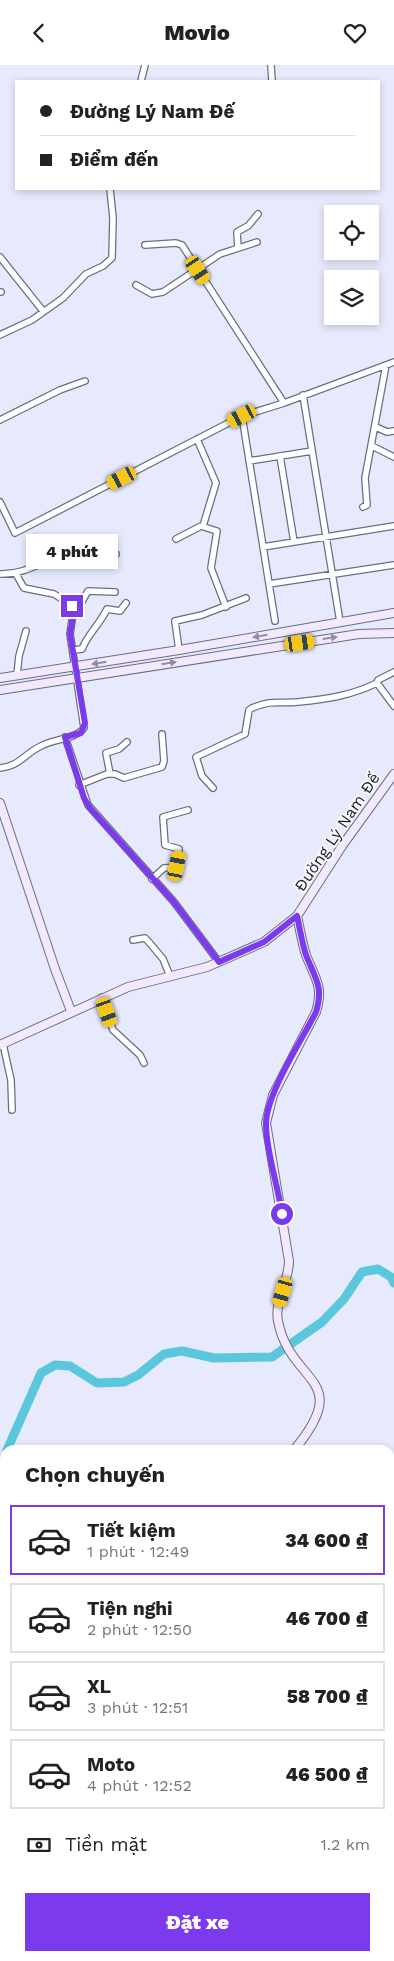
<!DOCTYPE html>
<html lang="vi">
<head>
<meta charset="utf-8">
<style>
	:root { --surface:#fff; --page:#f2f2f2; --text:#222; --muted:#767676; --line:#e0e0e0; --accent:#7c3aed }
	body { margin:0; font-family:"Work Sans",sans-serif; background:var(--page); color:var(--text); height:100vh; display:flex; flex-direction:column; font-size:19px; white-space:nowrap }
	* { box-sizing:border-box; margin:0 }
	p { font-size:16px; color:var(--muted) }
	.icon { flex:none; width:28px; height:28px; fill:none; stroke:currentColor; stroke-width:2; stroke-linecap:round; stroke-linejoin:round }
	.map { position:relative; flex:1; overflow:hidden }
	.details { position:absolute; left:0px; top:1380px; width:395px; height:516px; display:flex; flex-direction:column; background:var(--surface); border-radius:15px 15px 0 0; box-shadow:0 2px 8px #0003 }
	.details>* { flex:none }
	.hud { position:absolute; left:15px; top:15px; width:365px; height:110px; border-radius:0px; box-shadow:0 2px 8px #0003; display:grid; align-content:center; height:110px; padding:0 25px; background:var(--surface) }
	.buttons { position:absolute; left:324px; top:140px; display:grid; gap:10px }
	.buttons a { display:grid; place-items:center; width:55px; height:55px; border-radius:0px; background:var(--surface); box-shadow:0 2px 8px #0003; font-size:25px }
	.end { position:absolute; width:22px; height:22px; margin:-11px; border:6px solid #7c3aed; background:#fff; box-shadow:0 0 0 2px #fff }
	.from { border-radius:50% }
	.bubble { position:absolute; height:35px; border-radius:0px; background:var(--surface); box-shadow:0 2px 8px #0003; font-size:16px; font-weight:800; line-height:35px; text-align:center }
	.car { position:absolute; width:15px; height:30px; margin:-15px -8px; border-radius:6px; box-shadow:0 0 4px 1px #0007; background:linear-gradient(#f5c518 24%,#345 0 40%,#f5c518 0 76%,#345 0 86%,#f5c518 0) }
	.hud b { display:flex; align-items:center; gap:18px; height:48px; font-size:19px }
	.hud b+b { border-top:1px solid var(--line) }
	.hud i { width:12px; height:12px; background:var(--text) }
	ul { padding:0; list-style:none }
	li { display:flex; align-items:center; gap:15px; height:70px; margin:0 10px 8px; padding:0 15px; border:2px solid var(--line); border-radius:0px }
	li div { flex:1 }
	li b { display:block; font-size:19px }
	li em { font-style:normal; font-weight:800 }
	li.current { border-color:var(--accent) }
	li>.icon { width:45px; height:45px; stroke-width:1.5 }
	h2 { padding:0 25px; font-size:22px; line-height:60px }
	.pay { display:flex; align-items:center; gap:12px; height:55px; padding:0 25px; font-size:19px }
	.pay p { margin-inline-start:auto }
	.button { display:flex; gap:10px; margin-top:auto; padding:10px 25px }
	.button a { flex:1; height:58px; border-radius:0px; background:var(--accent); color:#fff; font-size:20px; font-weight:800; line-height:58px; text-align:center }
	header { display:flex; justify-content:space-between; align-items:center; height:65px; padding:0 25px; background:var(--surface); font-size:22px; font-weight:800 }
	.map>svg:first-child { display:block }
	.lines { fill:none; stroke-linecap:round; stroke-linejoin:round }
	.river { stroke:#5bc7dd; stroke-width:9 }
	.street-casing { stroke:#6a6e81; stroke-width:8 }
	.secondary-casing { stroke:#6a6e81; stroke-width:10 }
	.street { stroke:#fff; stroke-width:5.5 }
	.secondary { stroke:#f2e9fd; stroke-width:8 }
	.oneway { fill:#928e9d }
	.route { stroke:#7c3aed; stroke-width:6 }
	.labels { text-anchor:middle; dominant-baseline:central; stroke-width:4; stroke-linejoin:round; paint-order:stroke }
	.street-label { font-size:16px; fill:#1d1f27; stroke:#f7f8fc }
</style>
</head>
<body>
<header><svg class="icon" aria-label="back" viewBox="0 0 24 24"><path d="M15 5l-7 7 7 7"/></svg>Movio<svg class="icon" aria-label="heart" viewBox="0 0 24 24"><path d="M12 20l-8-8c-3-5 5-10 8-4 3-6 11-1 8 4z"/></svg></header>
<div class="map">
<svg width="394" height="1896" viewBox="0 0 394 1896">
	<rect width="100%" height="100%" fill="#e6eafc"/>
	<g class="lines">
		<path class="river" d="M7 1385 41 1308 55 1300 70 1301 97 1318 124 1317 138 1310 164 1289 182 1286 214 1293 272 1292 322 1257 344 1234 362 1207 378 1204 391 1212 394 1218"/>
		<defs>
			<path id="street" d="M271 0 272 16
				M141 16 145 0
				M145 180 176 178 182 180 284 338
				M238 183 237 167 248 161 258 149
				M0 192 43 246
				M136 220 152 229 163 227 220 189 257 177
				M0 227H1
				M0 270 32 255 63 233 86 209 103 201 112 193 113 153 110 124
				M303 330 340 557
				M242 351 275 556
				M0 355 60 325 85 316
				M376 362 387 367 394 366
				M197 374 216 418 203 461
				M372 381 394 392
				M280 391 294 477
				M249 396 312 386
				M0 437 15 468 242 351 284 338 394 297
				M363 442 367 440 365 413 386 300
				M176 474 201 461 217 466 211 503 226 542
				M263 482 394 461
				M0 509C30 510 49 490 78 486 90 484 103 490 116 489
				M269 519 394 500
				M74 542 80 540 88 526 115 527
				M74 585 82 584C88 569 100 559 107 544L120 546 126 538
				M179 585 175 556 202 550 246 533
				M17 610 19 591 26 566
				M377 618 394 641
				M65 672 88 740 174 837 219 897
				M0 703C20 701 24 689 41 681 54 674 76 674 84 663L70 569 74 542 54 529 24 523 16 509
				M110 709 106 688 119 684 127 677
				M79 720 107 709H115L124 713 162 702 164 696 162 669
				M213 723 202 711 196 692 245 669 249 645 252 643C274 634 277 639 298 637 327 634 350 631 377 618L378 615 394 607
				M152 814 164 803 176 802 179 784 165 780 163 752 188 745
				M133 875 145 873 148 876 163 894 170 911
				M102 932 113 965 140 990 144 998
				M3 979 11 1015 12 1045
				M390 1432 394 1435
				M0 1648 5 1649
				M390 1665 394 1666
				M0 1705 5 1709
				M236 1891 239 1896
				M381 1891 387 1896
				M120 1896 130 1895 133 1891
				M392 1896 394 1894"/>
			<path id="secondary" d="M0 613 179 585 394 548
				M0 625 359 569 394 568
				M0 738 55 904 71 946
				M0 980 128 922 207 902 264 877 297 851 342 781 394 709
				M294 1385C355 1312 290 1320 278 1256 274 1237 289 1216 289 1196L266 1058 273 1030 316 947C324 922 315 913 306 890 302 878 300 864 297 851
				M0 1547H5
				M0 1558 5 1555"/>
		</defs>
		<use href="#street" class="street-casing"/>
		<use href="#secondary" class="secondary-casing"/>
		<use href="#street" class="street"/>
		<use href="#secondary" class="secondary"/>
	</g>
	<defs><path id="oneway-solid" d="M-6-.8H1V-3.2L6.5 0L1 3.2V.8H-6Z" transform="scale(1.25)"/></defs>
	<g class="oneway">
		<use href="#oneway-solid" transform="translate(260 571) rotate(170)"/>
		<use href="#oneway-solid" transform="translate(330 573) rotate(-8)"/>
		<use href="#oneway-solid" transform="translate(99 598) rotate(171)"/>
		<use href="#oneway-solid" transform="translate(169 598) rotate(-9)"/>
	</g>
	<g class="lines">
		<path class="route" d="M72 541 74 545 70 569 85 658 81 668 65 672 84 733 90 743 174 837 219 897 264 877 297 851C300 864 302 878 306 890 315 913 324 922 316 947 302 975 266 1029 266 1059 266 1087 278 1120 282 1149"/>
	</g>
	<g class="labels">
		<g class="street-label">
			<text transform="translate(337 767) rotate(-56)">Đường Lý Nam Đế</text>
		</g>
	</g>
</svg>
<div class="buttons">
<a><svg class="icon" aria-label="locate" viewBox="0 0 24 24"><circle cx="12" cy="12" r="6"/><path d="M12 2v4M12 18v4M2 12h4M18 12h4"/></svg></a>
<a><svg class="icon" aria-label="layers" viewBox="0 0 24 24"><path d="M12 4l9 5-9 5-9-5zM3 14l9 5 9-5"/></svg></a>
</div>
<i class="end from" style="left:282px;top:1149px"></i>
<i class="end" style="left:72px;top:541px"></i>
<div class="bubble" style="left:26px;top:469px;width:92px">4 phút</div>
<i class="car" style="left:198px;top:205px;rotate:146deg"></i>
<i class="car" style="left:242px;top:351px;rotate:243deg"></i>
<i class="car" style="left:122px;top:413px;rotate:243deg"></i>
<i class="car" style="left:300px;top:578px;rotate:82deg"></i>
<i class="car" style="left:177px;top:801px;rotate:11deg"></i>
<i class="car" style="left:107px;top:947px;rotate:160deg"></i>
<i class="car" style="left:283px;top:1227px;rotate:196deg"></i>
<div class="hud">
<b><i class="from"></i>Đường Lý Nam Đế</b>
<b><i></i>Điểm đến</b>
</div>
<section class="details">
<h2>Chọn chuyến</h2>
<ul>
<li class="current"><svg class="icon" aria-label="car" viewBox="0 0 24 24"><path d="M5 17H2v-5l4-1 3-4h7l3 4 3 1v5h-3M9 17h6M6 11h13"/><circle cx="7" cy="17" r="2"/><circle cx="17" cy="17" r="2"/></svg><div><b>Tiết kiệm</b><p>1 phút · 12:49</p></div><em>34 600 ₫</em></li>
<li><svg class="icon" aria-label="car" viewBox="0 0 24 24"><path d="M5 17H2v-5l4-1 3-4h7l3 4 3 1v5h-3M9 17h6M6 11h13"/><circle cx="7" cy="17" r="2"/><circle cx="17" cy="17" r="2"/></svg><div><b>Tiện nghi</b><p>2 phút · 12:50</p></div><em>46 700 ₫</em></li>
<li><svg class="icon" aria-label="car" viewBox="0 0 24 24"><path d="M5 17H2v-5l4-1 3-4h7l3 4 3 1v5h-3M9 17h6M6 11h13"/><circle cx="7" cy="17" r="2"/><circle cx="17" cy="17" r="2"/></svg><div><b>XL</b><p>3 phút · 12:51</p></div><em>58 700 ₫</em></li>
<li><svg class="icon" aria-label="car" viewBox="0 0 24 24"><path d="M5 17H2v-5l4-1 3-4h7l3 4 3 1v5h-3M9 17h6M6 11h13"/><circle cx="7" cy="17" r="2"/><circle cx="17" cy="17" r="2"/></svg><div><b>Moto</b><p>4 phút · 12:52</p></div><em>46 500 ₫</em></li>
</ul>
<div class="pay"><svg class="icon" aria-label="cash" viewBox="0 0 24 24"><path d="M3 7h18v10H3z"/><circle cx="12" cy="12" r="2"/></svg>Tiền mặt<p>1.2 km</p></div>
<div class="button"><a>Đặt xe</a></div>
</section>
</div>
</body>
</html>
